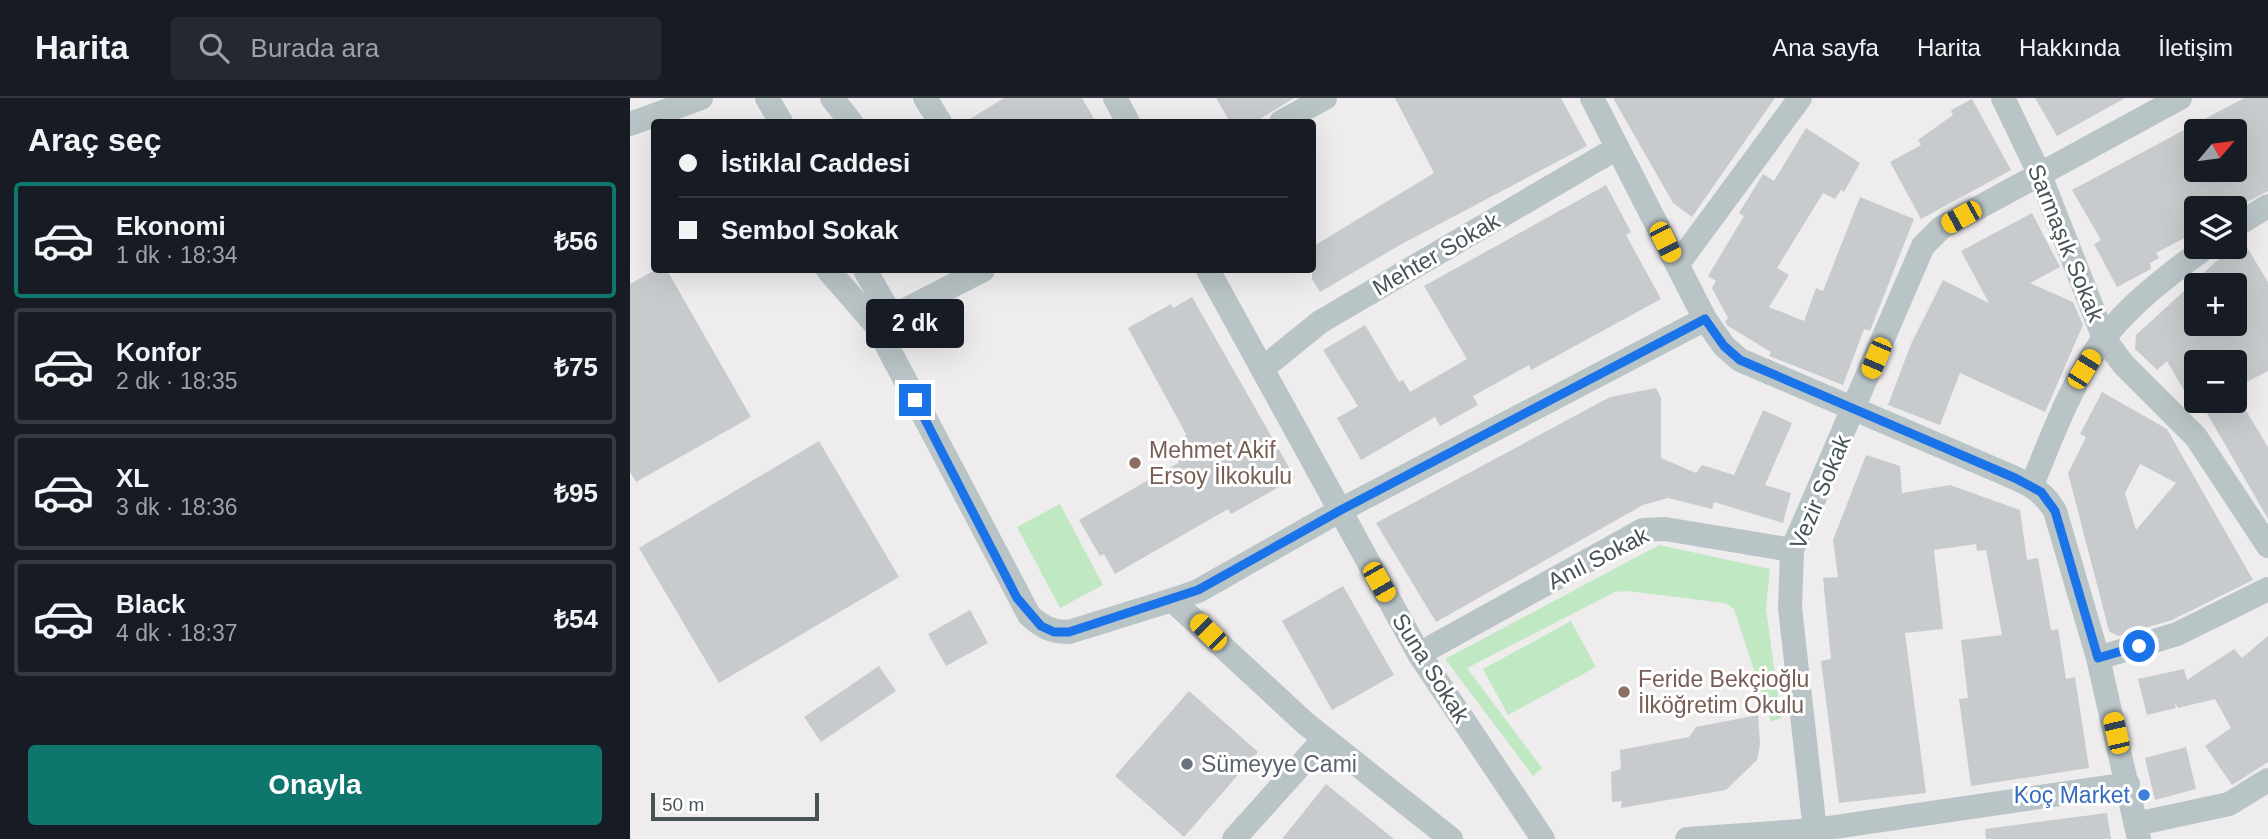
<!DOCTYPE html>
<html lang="tr">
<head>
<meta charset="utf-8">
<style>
	:root { --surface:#171b24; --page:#242831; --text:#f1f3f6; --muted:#9ea1a6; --line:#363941; --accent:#0f766e }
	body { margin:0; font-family:Helvetica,sans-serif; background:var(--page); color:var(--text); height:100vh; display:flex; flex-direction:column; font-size:26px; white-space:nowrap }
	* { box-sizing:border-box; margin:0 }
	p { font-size:23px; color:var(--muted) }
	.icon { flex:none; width:38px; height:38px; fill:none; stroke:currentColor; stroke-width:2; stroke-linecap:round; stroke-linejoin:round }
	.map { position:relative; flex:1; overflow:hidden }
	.details { display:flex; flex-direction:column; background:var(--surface); width:630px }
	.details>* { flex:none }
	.guide { position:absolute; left:21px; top:21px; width:665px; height:154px; border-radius:7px; box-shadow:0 7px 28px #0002; display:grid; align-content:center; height:154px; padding:0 28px; background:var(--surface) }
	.needle { width:46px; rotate:61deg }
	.fabs { position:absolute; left:1554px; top:21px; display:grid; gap:14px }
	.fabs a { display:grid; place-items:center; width:63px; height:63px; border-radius:7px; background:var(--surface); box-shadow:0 7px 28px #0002; font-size:35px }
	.scale { position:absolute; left:21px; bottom:18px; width:168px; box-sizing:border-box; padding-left:7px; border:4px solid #475457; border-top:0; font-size:19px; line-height:24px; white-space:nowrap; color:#475457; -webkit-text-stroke:5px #fff; paint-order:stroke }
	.end { position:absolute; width:32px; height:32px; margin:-16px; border:9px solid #1a73e8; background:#fff; box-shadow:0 0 0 4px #fff }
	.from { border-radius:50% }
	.bubble { position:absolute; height:49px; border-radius:7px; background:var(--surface); box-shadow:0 7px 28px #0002; font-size:23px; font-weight:800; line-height:49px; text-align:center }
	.car { position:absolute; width:21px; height:42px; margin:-21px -10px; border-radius:9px; box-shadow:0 0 5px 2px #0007; background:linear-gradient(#f5c518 24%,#345 0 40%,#f5c518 0 76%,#345 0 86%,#f5c518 0) }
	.guide b { display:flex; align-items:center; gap:24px; height:66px; font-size:26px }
	.guide b+b { border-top:2px solid var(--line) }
	.guide i { width:18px; height:18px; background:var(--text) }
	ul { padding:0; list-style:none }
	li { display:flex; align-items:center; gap:21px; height:116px; margin:0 14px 10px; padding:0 14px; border:4px solid var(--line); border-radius:7px }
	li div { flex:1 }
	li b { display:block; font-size:26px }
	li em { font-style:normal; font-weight:800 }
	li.on { border-color:var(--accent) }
	li>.icon { width:63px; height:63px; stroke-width:1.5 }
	h2 { padding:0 28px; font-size:32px; line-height:84px }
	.cta { display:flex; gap:14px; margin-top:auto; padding:14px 28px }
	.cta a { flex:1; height:80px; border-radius:7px; background:var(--accent); color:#fff; font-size:28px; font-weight:800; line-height:80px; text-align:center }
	header { display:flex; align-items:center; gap:42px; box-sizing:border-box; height:98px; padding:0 35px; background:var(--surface); border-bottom:2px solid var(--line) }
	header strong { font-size:33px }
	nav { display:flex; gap:38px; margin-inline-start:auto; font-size:24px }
	.search { width:490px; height:63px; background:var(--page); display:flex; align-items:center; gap:18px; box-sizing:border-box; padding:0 24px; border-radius:7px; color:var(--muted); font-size:26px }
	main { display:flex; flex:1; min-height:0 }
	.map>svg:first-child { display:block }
	.green { fill:#bfe8c3 }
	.building { fill:#c7cbcd; fill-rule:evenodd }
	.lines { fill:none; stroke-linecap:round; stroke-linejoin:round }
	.minor { stroke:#b9c4c7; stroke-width:24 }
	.route { stroke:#1a73e8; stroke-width:9 }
	.education-dot { fill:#8d6e63; stroke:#fff; stroke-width:2.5 }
	.worship-dot { fill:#6b7280; stroke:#fff; stroke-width:2.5 }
	.shop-dot { fill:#3f7fe0; stroke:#fff; stroke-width:2.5 }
	.labels { text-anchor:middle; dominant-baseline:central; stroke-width:6; stroke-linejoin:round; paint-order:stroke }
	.street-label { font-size:23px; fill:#475457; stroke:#fff }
	.education-label { font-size:23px; fill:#785e54; stroke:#fff; text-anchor:start }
	.worship-label { font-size:23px; fill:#5b616d; stroke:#fff; text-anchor:start }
	.shop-label { font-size:23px; fill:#366cbe; stroke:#fff; text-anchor:end }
</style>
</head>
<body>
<header>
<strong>Harita</strong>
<div class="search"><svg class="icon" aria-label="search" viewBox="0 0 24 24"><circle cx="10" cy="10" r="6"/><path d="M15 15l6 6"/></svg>Burada ara</div>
<nav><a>Ana sayfa</a><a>Harita</a><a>Hakkında</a><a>İletişim</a></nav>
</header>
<main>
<section class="details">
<h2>Araç seç</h2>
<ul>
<li class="on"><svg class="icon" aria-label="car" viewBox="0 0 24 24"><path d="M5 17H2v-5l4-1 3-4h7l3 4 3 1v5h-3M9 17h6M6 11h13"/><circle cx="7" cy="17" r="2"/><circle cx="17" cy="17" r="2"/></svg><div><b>Ekonomi</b><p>1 dk · 18:34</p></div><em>₺56</em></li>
<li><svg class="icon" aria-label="car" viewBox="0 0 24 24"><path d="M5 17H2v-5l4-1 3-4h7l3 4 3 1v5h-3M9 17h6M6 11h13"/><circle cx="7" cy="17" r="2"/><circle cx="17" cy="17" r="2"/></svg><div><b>Konfor</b><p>2 dk · 18:35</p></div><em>₺75</em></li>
<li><svg class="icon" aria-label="car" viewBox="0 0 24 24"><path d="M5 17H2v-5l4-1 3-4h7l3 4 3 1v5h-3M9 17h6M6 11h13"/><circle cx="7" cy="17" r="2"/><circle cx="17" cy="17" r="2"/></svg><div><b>XL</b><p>3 dk · 18:36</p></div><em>₺95</em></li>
<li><svg class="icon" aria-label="car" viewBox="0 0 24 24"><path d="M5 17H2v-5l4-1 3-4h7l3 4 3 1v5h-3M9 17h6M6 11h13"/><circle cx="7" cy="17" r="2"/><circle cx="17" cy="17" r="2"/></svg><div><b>Black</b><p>4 dk · 18:37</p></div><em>₺54</em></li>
</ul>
<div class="cta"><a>Onayla</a></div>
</section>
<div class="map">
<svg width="1638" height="741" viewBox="0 0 1638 741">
	<rect width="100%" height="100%" fill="#efeced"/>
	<path class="green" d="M430 406 473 487 430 510 387 429Z
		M1029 447 1140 471 1136 511 1151 620 1141 624 1104 511 1095 505 997 493 985 494 837 570 912 670 903 678 815 561Z
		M941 523 966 569 878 617 853 571Z"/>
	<path class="building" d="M374 0H452L466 24H335Z
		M586 0H664L625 24H600Z
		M765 0H931L957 48 770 147 690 194 682 181V149L804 75Z
		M983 0H1145L1062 119 1043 105Z
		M1405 0H1495L1427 38Z
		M1614 0H1638V93L1606 110H1566V134L1526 155 1529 160 1520 165 1521 171 1487 189 1464 146 1471 142 1442 92ZM1566 33H1605V72H1566Z
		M1342 1 1381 72 1291 121 1260 64 1291 47 1288 42 1323 17 1321 12Z
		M1176 30 1230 65 1214 94 1211 92 1205 101 1193 95 1147 170 1159 177 1139 209 1174 223 1186 190 1193 193 1230 99 1284 121 1240 233 1234 231 1213 287 1139 258 1141 254 1098 228 1095 224 1098 220 1082 190 1086 183 1078 178 1114 118 1109 115 1133 76 1144 83Z
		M976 87 1001 134 996 137 1031 201 901 272 899 267 843 298 848 307 810 328 805 319 731 362 707 320 728 308 693 252 735 227 769 284 773 282 780 294 837 261 794 188Z
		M1402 115 1430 169 1400 185 1443 204 1453 227 1415 314 1330 275 1310 327 1258 307 1281 246 1313 182 1359 205 1331 153Z
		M1615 146 1638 184V273L1605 290V264H1566V313L1537 263 1527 272 1505 251 1506 237 1590 160ZM1566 187H1605V226H1566Z
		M25 172H37L121 319 6 384 0 374V186Z
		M562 199 665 380 601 416 598 411 485 476 474 456 470 458 449 422 548 365 556 336 498 230 541 206 543 210Z
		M1026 290 1031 300V360L1066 375 1072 367 1104 377 1133 312 1162 325 1135 387 1161 395 1153 425 1084 404 1082 411 1038 400 1013 407 806 524 746 425 980 299Z
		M1472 294 1537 331 1623 482 1542 522 1488 538 1479 533 1438 375 1456 339 1450 336ZM1510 366 1546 385 1506 432 1495 395Z
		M1570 303H1610L1629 334 1638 349V421Z
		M189 343 269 479 89 585 9 450Z
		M1236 357 1270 368 1272 395 1320 387 1390 412 1397 462 1408 460 1421 532 1428 531 1436 581 1445 579 1459 670 1341 688 1329 601 1338 600 1331 542 1372 537 1356 452 1347 453 1346 446 1304 452 1313 531 1275 535 1296 695 1209 705 1191 563 1201 561 1193 480 1208 479 1203 442Z
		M713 488 764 577 702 612 652 523Z
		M340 512 358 545 316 568 298 536Z
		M1638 538V664L1602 687 1575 648 1601 630 1585 601 1548 610 1544 604 1546 610 1517 617 1508 581 1554 571 1557 582 1604 551 1612 560Z
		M249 568 266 593 191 644 174 619Z
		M559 593 628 654 554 739 485 678Z
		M1128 617 1130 646 1127 662 1096 692 991 710 992 703 982 704 981 674 991 671 990 652 1059 639 1066 629Z
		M1556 649 1566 691 1525 702 1515 660Z
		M696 686 764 741H652Z
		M1477 715 1481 741H1356L1355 731Z"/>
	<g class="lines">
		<path class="minor" d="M137 0 151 24
			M202 0 221 24
			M295 0 310 24
			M485 0 498 24
			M962 0 1075 221 1094 248 1110 262 1385 380C1403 388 1415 396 1425 413L1468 560 1509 741
			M1373 0 1409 75 1474 240 1493 266 1566 339 1638 448
			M651 24 695 0
			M0 26 71 0
			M1605 128 1638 108
			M1047 167 1170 0
			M198 172 246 227 399 517C412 529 421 534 439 534L542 502 675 625 821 741
			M235 172 262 219
			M578 172 789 556 913 741
			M246 227 353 172
			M632 271 690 224 987 50
			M1402 387C1422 338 1441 286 1472 243 1499 206 1540 176 1576 149
			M542 502 568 493 709 413 1075 221
			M789 556 1013 432 1035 431 1162 452
			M1468 560 1547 536 1638 491
			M1506 726 1599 706 1638 682
			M604 741 694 641
			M1057 741 1184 732 1498 686
			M1186 741 1160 510 1162 452 1293 148 1311 130 1550 0"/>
	</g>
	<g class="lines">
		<path class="route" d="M285 302 387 500 411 528 424 534H439L568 492 709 413 1075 221 1094 248 1110 262 1385 380 1411 394 1425 413 1468 560 1509 548"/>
	</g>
	<g class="education-dot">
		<circle cx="505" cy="365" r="7"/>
		<circle cx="994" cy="594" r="7"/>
	</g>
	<circle class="worship-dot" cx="557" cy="666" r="7"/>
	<circle class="shop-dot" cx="1514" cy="697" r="7"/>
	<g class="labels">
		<g class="street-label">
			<text transform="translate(1436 145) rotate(68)">Sarmaşık Sokak</text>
			<text transform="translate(806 156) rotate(-30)">Mehter Sokak</text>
			<text transform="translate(1190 394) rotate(-67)">Vezir Sokak</text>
			<text transform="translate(968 460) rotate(-27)">Anıl Sokak</text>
			<text transform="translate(801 570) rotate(58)">Suna Sokak</text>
		</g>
		<g class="education-label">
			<text x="519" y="352">Mehmet Akif<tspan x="519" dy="26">Ersoy İlkokulu</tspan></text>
			<text x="1008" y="581">Feride Bekçioğlu<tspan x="1008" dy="26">İlköğretim Okulu</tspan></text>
		</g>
		<g class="worship-label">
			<text x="571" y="666">Sümeyye Cami</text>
		</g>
		<g class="shop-label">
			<text x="1500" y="697">Koç Market</text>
		</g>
	</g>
</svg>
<div class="fabs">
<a><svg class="needle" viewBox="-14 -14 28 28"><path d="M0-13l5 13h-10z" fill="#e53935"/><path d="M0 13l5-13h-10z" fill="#9ea1a6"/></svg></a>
<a><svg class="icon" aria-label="layers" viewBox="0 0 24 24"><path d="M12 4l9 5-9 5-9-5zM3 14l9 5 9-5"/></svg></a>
<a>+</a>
<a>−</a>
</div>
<div class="scale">50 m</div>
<i class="end from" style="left:1509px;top:548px"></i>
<i class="end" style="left:285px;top:302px"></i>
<div class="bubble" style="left:236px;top:201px;width:98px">2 dk</div>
<i class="car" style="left:1331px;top:119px;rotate:241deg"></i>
<i class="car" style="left:1035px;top:144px;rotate:153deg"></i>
<i class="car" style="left:1246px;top:260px;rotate:203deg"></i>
<i class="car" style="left:1454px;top:271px;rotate:32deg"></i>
<i class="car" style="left:749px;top:484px;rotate:150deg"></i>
<i class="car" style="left:578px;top:534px;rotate:315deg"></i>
<i class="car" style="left:1486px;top:635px;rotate:347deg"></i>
<div class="guide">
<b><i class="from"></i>İstiklal Caddesi</b>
<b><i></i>Sembol Sokak</b>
</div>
</div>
</main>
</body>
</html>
